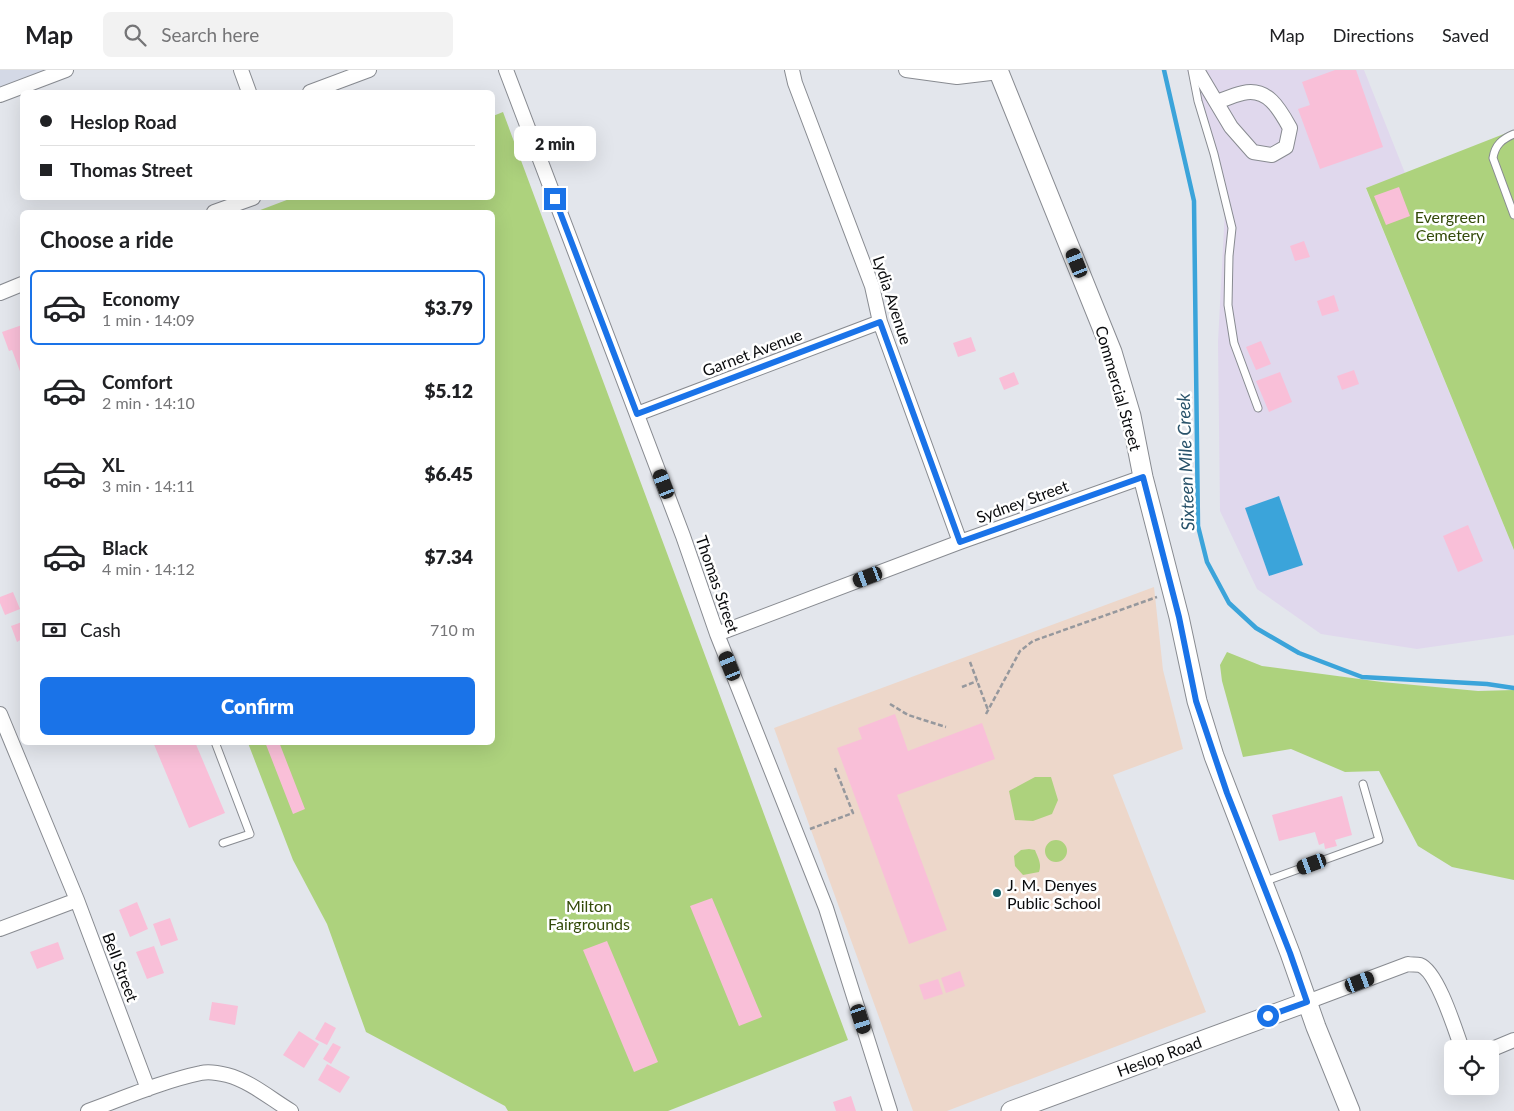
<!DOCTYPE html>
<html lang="en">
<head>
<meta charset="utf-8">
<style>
	:root { --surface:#fff; --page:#f2f2f2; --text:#202124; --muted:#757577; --line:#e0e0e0; --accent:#1a73e8 }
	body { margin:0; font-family:Lato,sans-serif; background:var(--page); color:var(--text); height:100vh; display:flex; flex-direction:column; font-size:19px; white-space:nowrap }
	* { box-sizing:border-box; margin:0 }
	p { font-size:16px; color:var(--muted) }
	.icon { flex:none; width:28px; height:28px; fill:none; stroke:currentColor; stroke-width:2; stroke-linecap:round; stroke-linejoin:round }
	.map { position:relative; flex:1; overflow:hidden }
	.sheet { position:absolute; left:20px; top:140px; width:475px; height:535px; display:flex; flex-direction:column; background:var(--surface); border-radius:8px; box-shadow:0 5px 20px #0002 }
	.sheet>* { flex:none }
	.guide { position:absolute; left:20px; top:20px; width:475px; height:110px; border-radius:8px; box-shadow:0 5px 20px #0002; display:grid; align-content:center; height:110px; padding:0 20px; background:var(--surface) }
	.buttons { position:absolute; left:1444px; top:970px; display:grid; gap:10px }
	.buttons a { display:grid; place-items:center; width:55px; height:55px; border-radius:8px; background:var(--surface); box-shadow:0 5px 20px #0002; font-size:25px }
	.end { position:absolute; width:22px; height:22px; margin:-11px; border:6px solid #1a73e8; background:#fff; box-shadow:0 0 0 2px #fff }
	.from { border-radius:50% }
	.bubble { position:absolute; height:35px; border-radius:8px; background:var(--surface); box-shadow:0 5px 20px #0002; font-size:16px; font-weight:800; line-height:35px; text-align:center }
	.car { position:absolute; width:15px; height:30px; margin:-15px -8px; border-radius:6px; box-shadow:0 0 4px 1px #0007; background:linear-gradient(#222 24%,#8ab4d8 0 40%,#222 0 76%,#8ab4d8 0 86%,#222 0) }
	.guide b { display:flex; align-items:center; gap:18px; height:48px; font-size:19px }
	.guide b+b { border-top:1px solid var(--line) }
	.guide i { width:12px; height:12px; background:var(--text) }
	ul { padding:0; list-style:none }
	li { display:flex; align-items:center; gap:15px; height:75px; margin:0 10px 8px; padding:0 10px; border:2px solid transparent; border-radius:8px }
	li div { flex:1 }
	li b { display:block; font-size:19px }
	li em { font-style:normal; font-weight:800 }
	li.active { border-color:var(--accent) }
	li>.icon { width:45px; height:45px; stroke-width:1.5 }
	h2 { padding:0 20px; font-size:22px; line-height:60px }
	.pay { display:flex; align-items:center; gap:12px; height:55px; padding:0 20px; font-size:19px }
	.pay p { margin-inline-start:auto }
	.primary-button { display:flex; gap:10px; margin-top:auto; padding:10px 20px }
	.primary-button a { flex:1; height:58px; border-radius:8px; background:var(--accent); color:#fff; font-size:20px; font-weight:800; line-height:58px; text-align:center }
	header { display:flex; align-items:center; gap:30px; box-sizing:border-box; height:70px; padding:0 25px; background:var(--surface); border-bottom:1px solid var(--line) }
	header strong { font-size:24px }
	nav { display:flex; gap:28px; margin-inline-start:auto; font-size:18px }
	.search { width:350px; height:45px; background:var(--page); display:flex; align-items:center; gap:12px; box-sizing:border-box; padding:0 18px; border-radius:8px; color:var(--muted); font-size:19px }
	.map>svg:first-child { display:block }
	.built { fill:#d4d9e6 }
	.industrial { fill:#e0d8ed }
	.education { fill:#edd7ca }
	.green { fill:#add27d }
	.water { fill:#3ba4da }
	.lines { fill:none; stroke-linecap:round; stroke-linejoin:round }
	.stream { stroke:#3ba4da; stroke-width:4.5 }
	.building { fill:#f9bfd8 }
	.lane-casing { stroke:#888b91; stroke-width:9 }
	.street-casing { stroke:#888b91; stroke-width:16 }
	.secondary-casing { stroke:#888b91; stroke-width:21 }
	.path { stroke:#96989d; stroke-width:2.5; stroke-dasharray:5 2.5; stroke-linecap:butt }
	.lane { stroke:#fff; stroke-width:7 }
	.street { stroke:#fff; stroke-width:14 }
	.secondary { stroke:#fff; stroke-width:19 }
	.route { stroke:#1a73e8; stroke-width:6 }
	.poi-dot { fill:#17646c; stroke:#fff; stroke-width:2 }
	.labels { text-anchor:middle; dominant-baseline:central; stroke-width:5; stroke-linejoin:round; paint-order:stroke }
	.park-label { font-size:16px; fill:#334a09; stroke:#fff }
	.street-label { font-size:16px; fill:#0a0b0d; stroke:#fff }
	.poi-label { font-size:16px; fill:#0a0b0d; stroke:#fff; text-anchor:start }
	.water-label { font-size:18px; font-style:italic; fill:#28526a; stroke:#fff }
</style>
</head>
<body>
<header>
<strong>Map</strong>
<div class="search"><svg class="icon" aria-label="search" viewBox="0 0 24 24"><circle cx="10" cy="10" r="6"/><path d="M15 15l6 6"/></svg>Search here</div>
<nav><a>Map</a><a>Directions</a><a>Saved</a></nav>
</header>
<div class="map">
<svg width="1514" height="1041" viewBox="0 0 1514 1041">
	<rect width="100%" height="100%" fill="#e3e6ec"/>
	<path class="built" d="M0 0H61L0 18Z"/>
	<path class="industrial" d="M1187 0H1364L1405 103 1366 119 1514 480V565L1417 579 1321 564 1257 519 1220 441 1218 272 1226 120Z"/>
	<path class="education" d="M1154 517 1163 600 1183 679 1113 705 1206 942 947 1041H913L774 658Z"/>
	<path class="green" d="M503 42 848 970 668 1041H508L505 1036 366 962 327 854 293 790 248 673 492 672V142H255L292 128H492L493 46Z
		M1514 60V480L1366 118Z
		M1227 582 1262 596 1382 612 1478 621 1514 620V810L1452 797 1418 776 1379 701 1345 702 1291 679 1243 687 1222 611 1220 595Z
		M1035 707H1051L1058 730 1052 744 1033 751 1015 750 1009 721Z
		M1045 781a11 11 0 1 1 22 0a11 11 0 1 1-22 0Z
		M1029 779 1035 780C1038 788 1042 794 1039 802L1023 805 1015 796 1014 786 1021 780Z"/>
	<path class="water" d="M1279 426 1303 495 1269 506 1245 438Z"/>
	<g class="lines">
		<path class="stream" d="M1164 0 1194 131 1198 456 1207 492 1229 533 1256 558 1299 583 1362 607 1487 614 1514 618"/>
	</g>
	<path class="building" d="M1335 0H1356L1383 77 1320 99 1298 39 1310 35 1302 12Z
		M1399 117 1410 146 1386 155 1374 126Z
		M1304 171 1310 187 1295 191 1290 176Z
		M1334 225 1339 241 1322 246 1317 231Z
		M22 255V304H21L12 280 9 281 2 262Z
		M971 267 976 281 958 287 953 273Z
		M1261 271 1271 294 1256 300 1246 277Z
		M1354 300 1359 314 1342 320 1337 306Z
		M1014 302 1019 314 1004 320 999 308Z
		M1280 302 1292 332 1269 342 1256 311Z
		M1468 455 1483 491 1458 502 1443 466Z
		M13 522 20 539 5 545 0 533V527Z
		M22 552V569L17 572 11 556Z
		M895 644 908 681 982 653 995 689 897 725 947 860 909 874 837 678 862 669 858 658Z
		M153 672H195L225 743 189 758Z
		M265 672H279L305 739 293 744Z
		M1342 726 1352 765 1335 770 1337 776 1325 779 1324 773 1319 775 1315 762 1279 771 1272 745Z
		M712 828 762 947 739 956 690 836Z
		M137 832 148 859 130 867 119 840Z
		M170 848 178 870 161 876 153 854Z
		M607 871 658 992 634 1002 583 880Z
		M58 872 64 889 37 899 30 882Z
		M154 876 164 903 147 909 136 882Z
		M960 901 965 916 946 923 941 908Z
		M938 909 943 924 924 930 919 915Z
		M212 932 238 936 235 955 209 950Z
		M325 952 336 958 327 975 315 969Z
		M299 961 319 974 304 998 283 985Z
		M333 973 341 977 331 994 323 989Z
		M327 994 350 1007 340 1023 318 1010Z
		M851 1026 856 1041H836L833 1032Z"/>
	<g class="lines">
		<defs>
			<path id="lane" d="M1192 0 1198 31 1214 84 1232 158 1229 186 1228 235 1234 273 1258 338
				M1514 64C1502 69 1495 75 1493 88L1514 145
				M215 672 250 764 223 773
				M1263 812 1379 770 1363 714"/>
			<path id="street" d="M241 0 249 22
				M506 0 683 466 717 564 826 838 890 1041
				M792 0 795 13 872 216 880 252 960 472
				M906 0 957 7 999 2
				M1197 0 1231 57 1253 82 1272 85 1286 77 1290 58C1280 40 1268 17 1243 23 1234 25 1225 29 1217 32
				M310 22 369 0
				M0 25 66 0
				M214 142 253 128
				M0 223 22 214
				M637 344 880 252
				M717 564 960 472 1143 407
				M0 644 77 830 148 1019
				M0 859 77 830
				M1307 932 1408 894C1411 895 1416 894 1420 895 1437 901 1455 959 1461 976L1467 979
				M1490 980 1514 970
				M88 1041C124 1028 163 1011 201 1003 209 1001 219 1003 227 1005 250 1011 271 1029 291 1041"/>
			<path id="secondary" d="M998 0 1112 282 1131 346 1143 407 1179 547 1197 631 1214 686 1290 883 1316 957 1350 1041
				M1011 1041 1307 932"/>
		</defs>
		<use href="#lane" class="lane-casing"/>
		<use href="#street" class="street-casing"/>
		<use href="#secondary" class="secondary-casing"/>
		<path class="path" d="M970 592 988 640
			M962 617 977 611
			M890 634 908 645 946 657
			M986 644 1020 581 1033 571 1157 527
			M810 759 853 743 835 698"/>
		<use href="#lane" class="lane"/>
		<use href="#street" class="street"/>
		<use href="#secondary" class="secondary"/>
	</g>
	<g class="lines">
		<path class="route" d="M555 129 637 344 880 252 960 472 1143 407 1179 547 1196 631 1227 723 1290 883 1307 932 1268 946"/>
	</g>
	<circle class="poi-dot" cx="997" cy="823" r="5"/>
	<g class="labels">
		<g class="park-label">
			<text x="1450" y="146">Evergreen<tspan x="1450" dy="18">Cemetery</tspan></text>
			<text x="589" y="835">Milton<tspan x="589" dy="18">Fairgrounds</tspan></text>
		</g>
		<g class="street-label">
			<text transform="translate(893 230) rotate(72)">Lydia Avenue</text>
			<text transform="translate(752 282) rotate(-21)">Garnet Avenue</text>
			<text transform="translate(1119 318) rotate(74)">Commercial Street</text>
			<text transform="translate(1022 431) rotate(-20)">Sydney Street</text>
			<text transform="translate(718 514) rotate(71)">Thomas Street</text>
			<text transform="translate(121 897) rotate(69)">Bell Street</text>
			<text transform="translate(1159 986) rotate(-20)">Heslop Road</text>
		</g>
		<g class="poi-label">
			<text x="1007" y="814">J. M. Denyes<tspan x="1007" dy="18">Public School</tspan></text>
		</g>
		<g class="water-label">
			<text transform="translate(1185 392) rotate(-92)">Sixteen Mile Creek</text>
		</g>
	</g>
</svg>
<div class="buttons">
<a><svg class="icon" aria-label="locate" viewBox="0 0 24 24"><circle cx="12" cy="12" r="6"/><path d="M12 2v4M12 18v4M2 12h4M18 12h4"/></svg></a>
</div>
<i class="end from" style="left:1268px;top:946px"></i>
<i class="end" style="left:555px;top:129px"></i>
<div class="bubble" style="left:514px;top:56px;width:82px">2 min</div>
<i class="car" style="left:1077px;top:193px;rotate:338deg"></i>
<i class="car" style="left:664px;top:414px;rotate:339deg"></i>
<i class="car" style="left:868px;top:507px;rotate:249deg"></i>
<i class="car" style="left:730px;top:596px;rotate:338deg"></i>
<i class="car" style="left:1312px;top:794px;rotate:250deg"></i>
<i class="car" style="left:1360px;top:912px;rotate:69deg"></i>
<i class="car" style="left:861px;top:949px;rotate:162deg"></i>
<div class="guide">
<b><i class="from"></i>Heslop Road</b>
<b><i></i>Thomas Street</b>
</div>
<section class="sheet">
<h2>Choose a ride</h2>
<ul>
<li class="active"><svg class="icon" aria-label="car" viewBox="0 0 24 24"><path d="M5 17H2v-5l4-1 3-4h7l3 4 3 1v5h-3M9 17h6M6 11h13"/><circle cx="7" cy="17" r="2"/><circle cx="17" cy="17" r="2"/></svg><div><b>Economy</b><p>1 min · 14:09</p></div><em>$3.79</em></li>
<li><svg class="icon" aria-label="car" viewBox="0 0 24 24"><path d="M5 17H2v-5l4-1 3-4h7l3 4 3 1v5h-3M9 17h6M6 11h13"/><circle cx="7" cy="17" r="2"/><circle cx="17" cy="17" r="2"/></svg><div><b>Comfort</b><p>2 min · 14:10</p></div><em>$5.12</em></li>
<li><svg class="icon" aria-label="car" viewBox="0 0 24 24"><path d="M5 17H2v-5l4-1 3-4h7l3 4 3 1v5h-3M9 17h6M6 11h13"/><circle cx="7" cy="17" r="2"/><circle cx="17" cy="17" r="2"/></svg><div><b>XL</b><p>3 min · 14:11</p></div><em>$6.45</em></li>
<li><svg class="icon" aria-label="car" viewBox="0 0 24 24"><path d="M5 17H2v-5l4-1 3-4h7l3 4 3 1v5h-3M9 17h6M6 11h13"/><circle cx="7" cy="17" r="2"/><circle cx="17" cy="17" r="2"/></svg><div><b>Black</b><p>4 min · 14:12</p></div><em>$7.34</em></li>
</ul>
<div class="pay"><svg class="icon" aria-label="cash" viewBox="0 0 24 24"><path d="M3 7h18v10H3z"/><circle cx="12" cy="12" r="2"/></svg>Cash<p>710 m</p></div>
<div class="primary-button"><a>Confirm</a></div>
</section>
</div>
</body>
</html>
